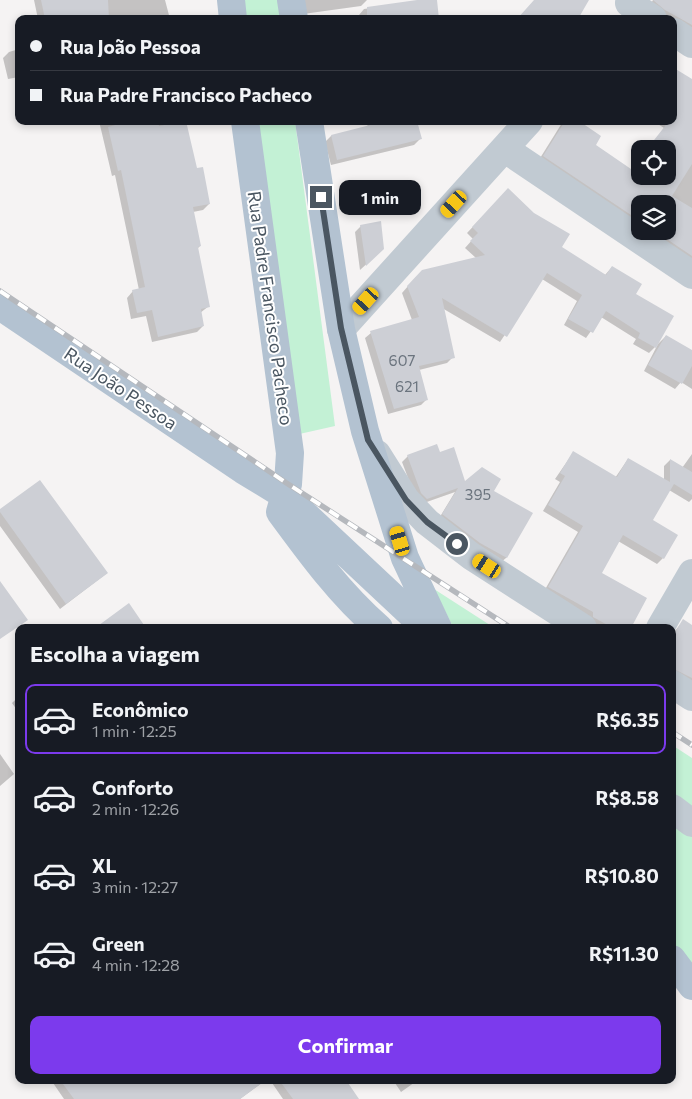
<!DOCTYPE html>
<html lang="pt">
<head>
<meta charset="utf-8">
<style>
	:root { --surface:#171b24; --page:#242831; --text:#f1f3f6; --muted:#9ea1a6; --line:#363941; --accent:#7c3aed }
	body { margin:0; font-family:Commissioner,sans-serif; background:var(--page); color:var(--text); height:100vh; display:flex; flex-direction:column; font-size:19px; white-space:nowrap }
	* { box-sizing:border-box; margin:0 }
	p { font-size:16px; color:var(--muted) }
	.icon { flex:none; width:28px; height:28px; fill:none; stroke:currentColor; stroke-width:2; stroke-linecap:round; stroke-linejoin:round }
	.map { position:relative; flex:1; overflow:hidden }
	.sheet { position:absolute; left:15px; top:624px; width:661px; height:460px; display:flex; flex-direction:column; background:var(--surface); border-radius:10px; box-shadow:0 2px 8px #0003 }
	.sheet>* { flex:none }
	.banner { position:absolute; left:15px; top:15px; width:662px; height:110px; border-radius:10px; box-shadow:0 2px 8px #0003; display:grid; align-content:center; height:110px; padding:0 15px; background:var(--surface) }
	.fabs { position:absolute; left:631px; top:140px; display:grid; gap:10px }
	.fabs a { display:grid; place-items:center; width:45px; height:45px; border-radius:10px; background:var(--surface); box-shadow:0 2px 8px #0003; font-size:25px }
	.end { position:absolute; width:22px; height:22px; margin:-11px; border:6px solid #4a5661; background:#fff; box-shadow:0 0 0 2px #fff }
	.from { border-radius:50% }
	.bubble { position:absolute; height:35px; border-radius:10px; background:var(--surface); box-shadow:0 2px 8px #0003; font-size:16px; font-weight:700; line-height:35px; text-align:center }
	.car { position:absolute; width:15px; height:30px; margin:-15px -8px; border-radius:6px; box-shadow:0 0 4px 1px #0007; background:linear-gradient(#f5c518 24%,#345 0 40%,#f5c518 0 76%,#345 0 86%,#f5c518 0) }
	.banner b { display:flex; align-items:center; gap:18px; height:48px; font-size:19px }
	.banner b+b { border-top:1px solid var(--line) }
	.banner i { width:12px; height:12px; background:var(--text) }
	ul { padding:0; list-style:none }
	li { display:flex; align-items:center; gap:15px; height:70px; margin:0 10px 8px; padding:0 5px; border:2px solid transparent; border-radius:10px }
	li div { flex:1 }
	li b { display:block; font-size:19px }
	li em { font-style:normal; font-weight:700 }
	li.on { border-color:var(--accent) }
	li>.icon { width:45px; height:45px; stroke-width:1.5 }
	h2 { padding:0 15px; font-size:22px; line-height:60px }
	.primary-button { display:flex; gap:10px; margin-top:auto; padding:10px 15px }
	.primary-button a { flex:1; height:58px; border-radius:10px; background:var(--accent); color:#fff; font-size:20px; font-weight:700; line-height:58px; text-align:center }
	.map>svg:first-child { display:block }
	.green { fill:#c3f1d5 }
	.shadow { fill:#0003; fill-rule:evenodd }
	.building { fill:#cdcfd5 }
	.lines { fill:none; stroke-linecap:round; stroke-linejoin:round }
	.minor { stroke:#c1cad2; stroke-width:28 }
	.major { stroke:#b3c2d1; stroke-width:28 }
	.rail-casing { stroke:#b5b8bd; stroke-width:5.5 }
	.rail { stroke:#fff; stroke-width:4; stroke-dasharray:11; stroke-linecap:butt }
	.route { stroke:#4a5661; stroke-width:6 }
	.labels { text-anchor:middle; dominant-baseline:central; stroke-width:4; stroke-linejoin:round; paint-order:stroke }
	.number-label { font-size:15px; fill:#6b747e }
	.street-label { font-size:18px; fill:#4a5661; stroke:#fff }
</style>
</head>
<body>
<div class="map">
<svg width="692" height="1099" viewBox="0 0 692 1099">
	<rect width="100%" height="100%" fill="#f5f3f3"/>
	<path class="green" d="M242 0H279L282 19H245Z
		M257 121H295L335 426 295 435Z
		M434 589 493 627H453Z
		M672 745 692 758V971L673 944Z"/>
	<path class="shadow" d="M34 0H168H165L170 19H38Z
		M300 0H367L361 6 303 14Z
		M426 0H435L438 19H359V15L364 9Z
		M653 0H692V34L674 19H668L649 7Z
		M19 49V77L8 79 3 58 9 52Z
		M674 70 692 81V267L537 163 562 123 577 121 594 146 630 170 640 158V176H668V149L664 128 653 121H674ZM640 204H668V231H640Z
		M99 121H184L196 170 209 204 203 210 193 212 200 246 197 249 209 306 200 313 203 326 197 332 152 342 146 316 131 319 127 298 133 291 139 290 115 175 112 176Z
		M366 121H416L420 139 414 145 331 165 325 142 331 136 368 127Z
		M503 195 560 248 605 275 612 267 635 295 657 345 649 353 633 344 636 339 601 317 586 338 564 325 577 301 542 279 500 342 442 308 453 357 447 363 419 370 427 399 421 405 388 414 365 338 371 333 412 320 402 293 416 277 476 258 465 248 473 239 467 233Z
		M361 226 383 249 360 270 355 232Z
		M666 336 692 351V389L681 382 675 389 644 371 658 344Z
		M573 453 615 478 628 459 664 480V466L670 460 682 468 692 454V499L689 502 669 490 651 521 676 535 663 558 657 564 618 541 600 574 630 628H597L543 593 578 532 543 511 560 482 555 479Z
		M439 454 465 483 492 491 531 514 506 558 500 563 438 520 455 492 421 504 416 499 402 462 408 456Z
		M0 510 107 573 60 609 0 526Z
		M683 621 692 626V688L672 676V635Z
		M19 696V713L12 703Z
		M0 754 14 774 0 786Z
		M51 1080H266L240 1099H64Z
		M270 1080H345L358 1099H283Z
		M393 1080H418L401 1092Z"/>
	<path class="building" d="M41 0H108L109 19H45Z
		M417 0H437L439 19H367V7Z
		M534 0H589L578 19H517Z
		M653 0H692V25L665 10Z
		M674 68 692 79V164L672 196 692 208V256L655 231H668V204H640V221L543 156 565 121H579L601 136 596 145 631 169 640 158V176H668V149H647L669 121H674Z
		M130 121H158L159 126 186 121 197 168 203 167 210 204 193 207 201 246 198 247 210 307 201 309 204 326 158 337 152 310 137 313 132 290 145 287 121 170 118 171 108 127Z
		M386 121H417L422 139 337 160 331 135Z
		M508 188 534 213 570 234 562 247 606 275 612 266 642 284 636 294 674 316 656 348 638 338 640 333 606 311 593 333 568 319 582 295 547 273 507 337 442 298 455 358 419 366 428 400 394 409 370 331 419 317 407 286 422 270 485 255 470 241 478 233 472 227Z
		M381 221 384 249 366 266 360 225Z
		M666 335 692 350V366L682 384 648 365Z
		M437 444 440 452 454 447 465 481 482 467 501 479 494 491 533 513 507 558 480 543 442 514 458 488 427 499 421 493 407 455Z
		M573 451 617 477 628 458 670 482V459L692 472V495L674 484 653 520 678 535 664 559 623 535 602 573 647 598 631 628H613L593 617V612L548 587 583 526 548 505 565 476 560 473Z
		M40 480 108 573 66 604 0 512V509Z
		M0 581 28 620 0 639Z
		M129 603 146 628H95Z
		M683 619 692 625V678L672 668V637Z
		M60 1080H266L240 1099H74Z
		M279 1080H346L359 1099H293Z"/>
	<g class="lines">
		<path class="minor" d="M629 3 653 19
			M674 32 692 44
			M505 149 692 275
			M341 329 529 121
			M377 454 406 500 427 522 471 556 583 628
			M660 628 692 573
			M672 684 692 697
			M672 808 692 823"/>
		<path class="major" d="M231 0 233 19
			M291 0 294 19
			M245 121 290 453 288 484 280 512C310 553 340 594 379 628
			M309 121 341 329 365 431 405 558 438 628
			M0 306 243 470 284 495 426 628
			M672 959 692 986"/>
		<defs>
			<path id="rail" d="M0 291 288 484 511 628
				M672 732 692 745"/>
		</defs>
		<use href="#rail" class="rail-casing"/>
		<use href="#rail" class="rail"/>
	</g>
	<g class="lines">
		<path class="route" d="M321 197 341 328 368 440 406 500 427 522 457 544"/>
	</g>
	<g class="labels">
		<g class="number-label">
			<text x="402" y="360">607</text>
			<text x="407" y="386">621</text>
			<text x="478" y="494">395</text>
		</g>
		<g class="street-label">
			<text transform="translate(271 308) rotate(82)">Rua Padre Francisco Pacheco</text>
			<text transform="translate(121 388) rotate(34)">Rua João Pessoa</text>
		</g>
	</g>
</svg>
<div class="fabs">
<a><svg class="icon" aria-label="locate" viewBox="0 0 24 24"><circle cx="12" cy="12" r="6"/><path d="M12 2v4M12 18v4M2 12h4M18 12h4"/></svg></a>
<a><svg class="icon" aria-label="layers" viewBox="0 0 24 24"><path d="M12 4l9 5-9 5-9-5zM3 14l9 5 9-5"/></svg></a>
</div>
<i class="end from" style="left:457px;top:544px"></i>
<i class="end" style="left:321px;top:197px"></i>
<div class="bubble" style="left:339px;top:180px;width:82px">1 min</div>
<i class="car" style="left:454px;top:204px;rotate:222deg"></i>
<i class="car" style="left:366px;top:301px;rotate:222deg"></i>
<i class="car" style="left:400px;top:541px;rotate:343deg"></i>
<i class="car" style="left:487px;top:566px;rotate:303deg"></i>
<div class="banner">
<b><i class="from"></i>Rua João Pessoa</b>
<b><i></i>Rua Padre Francisco Pacheco</b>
</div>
<section class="sheet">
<h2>Escolha a viagem</h2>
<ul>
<li class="on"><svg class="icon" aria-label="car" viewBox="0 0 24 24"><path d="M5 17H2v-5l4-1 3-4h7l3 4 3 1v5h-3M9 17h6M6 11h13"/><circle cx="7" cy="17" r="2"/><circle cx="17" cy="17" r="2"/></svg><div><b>Econômico</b><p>1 min · 12:25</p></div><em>R$6.35</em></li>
<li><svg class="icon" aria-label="car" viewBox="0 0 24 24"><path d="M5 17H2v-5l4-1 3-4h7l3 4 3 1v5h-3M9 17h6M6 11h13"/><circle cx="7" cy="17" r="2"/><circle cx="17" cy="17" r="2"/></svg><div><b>Conforto</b><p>2 min · 12:26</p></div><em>R$8.58</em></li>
<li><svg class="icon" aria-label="car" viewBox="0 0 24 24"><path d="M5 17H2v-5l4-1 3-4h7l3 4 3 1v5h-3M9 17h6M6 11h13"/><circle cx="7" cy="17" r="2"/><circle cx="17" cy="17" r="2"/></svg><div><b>XL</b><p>3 min · 12:27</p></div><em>R$10.80</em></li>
<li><svg class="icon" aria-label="car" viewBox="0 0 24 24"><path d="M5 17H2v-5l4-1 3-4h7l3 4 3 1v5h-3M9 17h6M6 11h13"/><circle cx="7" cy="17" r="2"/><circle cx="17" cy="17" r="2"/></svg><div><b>Green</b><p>4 min · 12:28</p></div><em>R$11.30</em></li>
</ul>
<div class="primary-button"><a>Confirmar</a></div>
</section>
</div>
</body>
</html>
